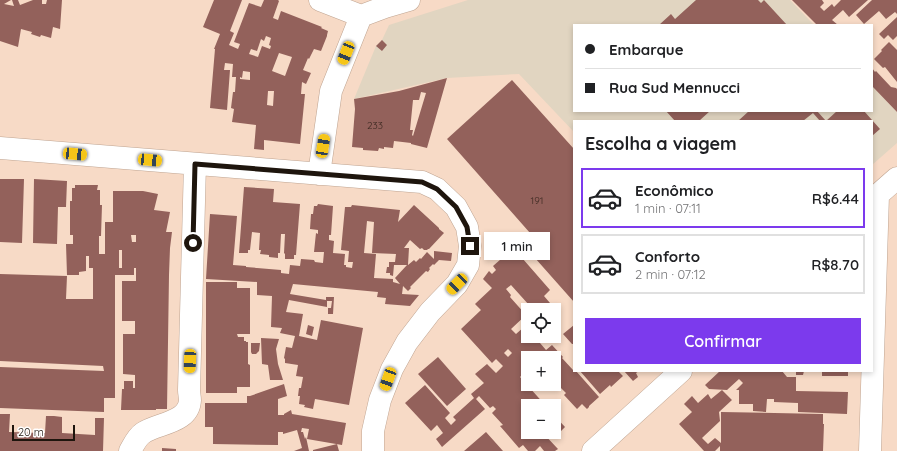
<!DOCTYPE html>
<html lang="pt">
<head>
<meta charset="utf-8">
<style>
	:root { --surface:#fff; --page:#f6f6f6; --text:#202124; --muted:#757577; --line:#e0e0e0; --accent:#7c3aed }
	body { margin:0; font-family:Quicksand,sans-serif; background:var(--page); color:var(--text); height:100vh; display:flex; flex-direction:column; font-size:15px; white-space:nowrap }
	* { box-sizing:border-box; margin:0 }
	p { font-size:13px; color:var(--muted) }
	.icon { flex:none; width:22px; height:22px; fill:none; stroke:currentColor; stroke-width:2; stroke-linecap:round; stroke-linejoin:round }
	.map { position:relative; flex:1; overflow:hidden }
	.panel { position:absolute; left:573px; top:120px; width:300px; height:252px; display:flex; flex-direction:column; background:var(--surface); border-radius:0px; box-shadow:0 2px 6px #0003 }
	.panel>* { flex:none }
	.guide { position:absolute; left:573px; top:24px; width:300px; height:88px; border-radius:0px; box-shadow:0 2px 6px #0003; display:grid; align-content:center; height:88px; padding:0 12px; background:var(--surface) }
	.controls { position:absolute; left:521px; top:303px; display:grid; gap:8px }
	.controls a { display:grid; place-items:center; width:40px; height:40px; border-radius:0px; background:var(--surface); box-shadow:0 2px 6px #0003; font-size:20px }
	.scale { position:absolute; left:12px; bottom:10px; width:63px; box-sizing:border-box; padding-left:4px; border:2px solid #1e150d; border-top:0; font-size:11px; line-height:14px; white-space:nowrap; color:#1e150d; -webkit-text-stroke:3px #fff; paint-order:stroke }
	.end { position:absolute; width:18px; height:18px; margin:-9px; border:5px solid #1e150d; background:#fff; box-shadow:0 0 0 2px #fff }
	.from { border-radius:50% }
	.bubble { position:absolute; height:28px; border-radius:0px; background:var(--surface); box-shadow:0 2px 6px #0003; font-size:13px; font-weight:600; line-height:28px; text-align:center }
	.car { position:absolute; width:12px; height:24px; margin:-12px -6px; border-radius:5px; box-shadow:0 0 3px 1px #0007; background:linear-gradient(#f5c518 24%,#345 0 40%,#f5c518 0 76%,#345 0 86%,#f5c518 0) }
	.guide b { display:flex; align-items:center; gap:14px; height:38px; font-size:15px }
	.guide b+b { border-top:1px solid var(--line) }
	.guide i { width:10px; height:10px; background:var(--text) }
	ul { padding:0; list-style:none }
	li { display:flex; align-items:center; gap:12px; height:60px; margin:0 8px 6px; padding:0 4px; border:2px solid var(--line); border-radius:0px }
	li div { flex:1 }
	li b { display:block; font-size:15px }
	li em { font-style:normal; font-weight:600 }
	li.active { border-color:var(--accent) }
	li>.icon { width:36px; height:36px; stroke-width:1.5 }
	h2 { padding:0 12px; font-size:18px; line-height:48px }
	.action { display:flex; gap:8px; margin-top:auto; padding:8px 12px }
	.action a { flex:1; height:46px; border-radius:0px; background:var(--accent); color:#fff; font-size:16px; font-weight:600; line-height:46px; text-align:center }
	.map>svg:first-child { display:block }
	.medical { fill:#e1d5c1 }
	.building { fill:#93615b; fill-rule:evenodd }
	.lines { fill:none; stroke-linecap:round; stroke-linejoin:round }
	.minor-casing { stroke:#bfa491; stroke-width:23 }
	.minor { stroke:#fff; stroke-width:22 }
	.route { stroke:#1e150d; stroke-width:5 }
	.labels { text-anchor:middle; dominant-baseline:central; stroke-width:3.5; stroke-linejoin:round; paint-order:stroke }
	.number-label { font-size:10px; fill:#3b2820 }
</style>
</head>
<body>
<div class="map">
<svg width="897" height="451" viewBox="0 0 897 451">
	<rect width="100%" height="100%" fill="#f7dac6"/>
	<path class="medical" d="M468 0H790L814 25H574V111H872V86L897 112V143L872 165V121H574V132L519 74 447 78 354 99 376 46 382 40 389 25Z"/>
	<path class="building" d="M0 0H11L4 4 14 6 12 0H18L20 5 33 0H42V4H46L47 0H62L60 29 53 27 51 38 41 35 40 37 31 34 32 32 21 29 18 47 0 41Z
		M214 0H242L230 31 234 33 229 45 238 49 240 44 234 42 249 3 261 7 264 0H278L279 1 273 18 278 20 281 11 322 27 321 28 328 31 327 35V36L321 51 314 49 309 59 308 58 303 70 311 73 306 84 302 82 301 94H305L300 144 264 140V150L254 149 256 125 232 122 234 109 231 108 233 92H235L236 77H232L233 64 225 63 224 70H230L227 110 210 108 215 49H214L220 34 203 27ZM266 36 271 38 269 45 271 46 270 49 262 46 258 57 249 54 251 49 257 51 261 39 264 41ZM279 53 292 57 285 76 272 71ZM243 71 250 72V80L240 79V77L242 78ZM268 91H274L273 106 267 105Z
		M696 0H758L761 3 764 0 787 25H659L671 14 675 19Z
		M792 0H822L824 3 820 7 824 11 832 4 834 7 841 0H868L849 17 843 10 832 20 838 25H817Z
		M872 0H897V14L895 12 886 19 879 11 864 24 856 15Z
		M897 17V36L893 40 888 35 884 39 879 34Z
		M382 40 387 45 382 51 376 46Z
		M889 42 897 50V82L885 67 883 68 874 59 882 51 881 50Z
		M872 68 875 72 876 71 891 87 896 88 897 89V112L872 86Z
		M447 78 427 148 411 144V143L394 141 393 148 384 147V149L379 148 378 151 363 150V148L352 147 355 109 354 99 399 91ZM421 92 426 93 413 136 412 135 413 130H410L413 100H419Z
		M512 80 574 149V302L535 258 545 250 447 139Z
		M666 111H710L699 121H675Z
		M749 111H817L826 121 837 111H864L880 129 872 136V121H820L813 113 803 121H738Z
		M0 179H24L22 243 0 242Z
		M34 179 67 181 66 207H58L57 244 33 243Z
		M75 185H98L97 190H100V205H102L101 236H99V254H105V222H113V191H143L158 194 154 210 170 212 166 232H172L170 248 169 275 167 409H156V410H121L122 389H124V381H133V388H135V375L123 374V334H135V321H122V281H136V268H134V275H115V398H104V412L0 408V367L104 371 103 366 0 361V274L67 276 66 299H93V268H89V256H86V271L79 272V275H67L66 244H73V235H70V201H72V188H75ZM131 235H136V242H132ZM119 250H122V268H119Z
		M244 187 274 189 273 202 300 204 296 255H294V259H285V254L284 253 285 234H281L280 253H278V258L269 257V255L260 254 261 250H259L260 233 252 232 250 250H248V253H239Z
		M318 204 333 206 331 235H329V240L334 241 333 253 345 254 344 265H346V267L352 268 353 262H348L349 251 341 250 345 207H351L352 205 400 210 398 222 414 205 439 228V229L444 233 429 249H428L427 250H424L422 248 420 249 410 240 404 248H409L408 265 414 260 416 262 420 258 421 259 427 252 434 259V251L452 253 451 261 439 260 434 265 433 264 429 268 430 269 428 272 426 271 410 287 411 288 408 291 403 286 402 294 419 295 410 306 385 304 386 298 377 297 378 292 293 284 290 294 326 300V297H334L333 314H328V308H331L332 301H327V307L289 300 286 312 303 314 299 336 317 340 321 320 363 328 349 405 315 399 313 409 304 407 305 405 299 404 300 396H298L299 388H301L303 377 296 376 298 365 285 363V359L284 358 286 347 292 348 295 336 280 333 282 328 271 327 272 296 257 295V282L206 279 210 214 237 216 233 265 246 266V267L281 270V273L289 274 290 265 300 266 301 259 314 260 315 262 323 263 324 252H314L316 233 318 234V230L310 229 311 214H313L314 206H317ZM367 221 374 222 372 253 396 254 395 262H389V267H387L386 273H390V275L393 276 394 265H407L395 278 400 284 393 282V279L374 278 376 254 364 253Z
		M502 235 550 290 544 296 556 310 554 311V310H528V312L525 309 529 305 511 285 506 289 511 295 510 297 526 315 511 329 516 334 524 327 528 331V336H534L546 350 552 345 563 357 562 358 573 370 574 369V371H576L599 397 589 406V407L587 409 582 404 577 409 564 395 566 393 559 386 554 391 547 384H554V358H528V369L520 377 546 406H528V432H542L558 449 555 451H544L540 446 535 451H528L523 445 519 448 500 426 503 425 492 413 496 409 493 406 490 408 479 396 476 399 485 409 442 447 436 439 443 433 437 425 431 431 405 403 425 385 450 413 445 418 451 425 456 420 453 417 474 398 471 394 484 383 475 374 487 364 496 373 503 366 496 359 492 363 461 329 481 310 475 304 492 288 483 279 489 271 492 274 496 270 493 266 501 259 491 247 490 237 499 238ZM508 349 512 353 508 357 504 353Z
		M206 282H237V288H250V334H237L238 337H244V341H246V342H248V364L250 365V387H237V393H206Z
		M308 325 314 327 312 336 306 334Z
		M574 325V345L573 344H572L563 334Z
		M261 338 279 339 276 349 278 364 283 380H270L268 365 262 364Z
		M251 343H260L259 351 256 354H252L251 352Z
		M438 357 466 389 447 406 418 374Z
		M580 371H618L623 376 611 387 610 385 600 394Z
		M624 371H639L636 373 638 377 633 381Z
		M720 371H732L733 372 735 371H782L787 377H796V391L848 392 847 414 798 412V403L774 402V399H767L766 412 753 411V404H739V390H736L743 383 739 379 727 390 709 389 705 385Z
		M796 371H804L803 375H796Z
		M822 371H848V376H822Z
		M284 384 287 396 278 399V415H284V414L291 410 292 414 346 423 342 445 307 439 309 429 302 428 301 432H303L305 439 306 437 309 451H294L302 448 297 430 283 434V432H278V445L213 444V427H205V403H247V396H250Z
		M722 390 732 400 719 412 720 421 702 438 708 444 715 438 721 443V412L823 414V424H824L823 451H720V446L715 451H704L679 424 692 412 684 404 692 396 698 403 708 394 711 399Z
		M0 414H10L9 432 45 433 46 416H54L62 417V433L95 435V418H104L103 451H0Z
		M554 415 565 427 554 438 548 432H554Z
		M486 432 503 451H464Z
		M337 444 339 451H313V450Z
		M162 448 176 449V451H162Z"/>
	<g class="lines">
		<defs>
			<path id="minor" d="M320 0 361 16
				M0 148 422 182 437 189 456 207 467 227 470 246 468 265 457 284 430 312 407 342 392 369 380 400 373 431V451
				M319 174 331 91 361 16 385 7 409 0
				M872 200 897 178
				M130 451C134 444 137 437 143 433 158 423 189 423 190 400 190 397 189 394 189 390L195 164
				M593 451 681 371
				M870 451 878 195"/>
		</defs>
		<use href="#minor" class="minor-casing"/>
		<use href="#minor" class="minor"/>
	</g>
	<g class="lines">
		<path class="route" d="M193 243 195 164 422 182 437 189 456 207 467 227 470 246"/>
	</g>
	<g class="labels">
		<g class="number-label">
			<text x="375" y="125">233</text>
			<text x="537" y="200">191</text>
		</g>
	</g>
</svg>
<div class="controls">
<a><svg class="icon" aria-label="locate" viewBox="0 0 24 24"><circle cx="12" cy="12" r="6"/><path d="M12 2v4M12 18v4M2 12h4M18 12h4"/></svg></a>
<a>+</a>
<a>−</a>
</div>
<div class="scale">20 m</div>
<i class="end from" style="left:193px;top:243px"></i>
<i class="end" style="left:470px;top:246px"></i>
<div class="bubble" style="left:484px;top:232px;width:66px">1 min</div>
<i class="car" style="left:346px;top:53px;rotate:202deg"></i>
<i class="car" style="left:323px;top:146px;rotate:9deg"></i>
<i class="car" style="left:75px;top:154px;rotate:95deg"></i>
<i class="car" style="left:150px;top:160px;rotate:95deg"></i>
<i class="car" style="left:457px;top:284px;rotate:225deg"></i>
<i class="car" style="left:190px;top:361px;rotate:182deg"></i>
<i class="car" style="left:388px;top:379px;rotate:200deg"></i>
<div class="guide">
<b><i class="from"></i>Embarque</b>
<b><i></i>Rua Sud Mennucci</b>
</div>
<section class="panel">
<h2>Escolha a viagem</h2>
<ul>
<li class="active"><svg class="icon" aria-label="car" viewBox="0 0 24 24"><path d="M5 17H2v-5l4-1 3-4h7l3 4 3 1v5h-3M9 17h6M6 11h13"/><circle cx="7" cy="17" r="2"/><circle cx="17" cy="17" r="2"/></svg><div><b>Econômico</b><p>1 min · 07:11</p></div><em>R$6.44</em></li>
<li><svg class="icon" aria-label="car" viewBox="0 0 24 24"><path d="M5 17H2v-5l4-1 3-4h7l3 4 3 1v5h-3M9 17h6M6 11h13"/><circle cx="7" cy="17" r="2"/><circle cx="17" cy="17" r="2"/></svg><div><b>Conforto</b><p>2 min · 07:12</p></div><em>R$8.70</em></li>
</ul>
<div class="action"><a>Confirmar</a></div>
</section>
</div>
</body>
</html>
